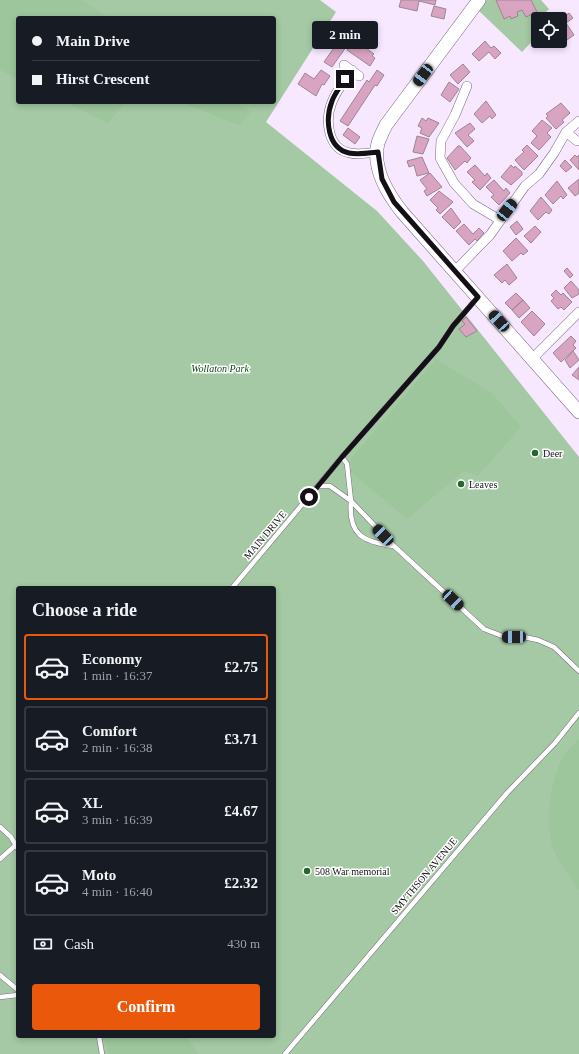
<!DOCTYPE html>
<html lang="en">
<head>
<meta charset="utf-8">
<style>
	:root { --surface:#171b24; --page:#242831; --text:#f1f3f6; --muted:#9ea1a6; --line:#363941; --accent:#ea580c }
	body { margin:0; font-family:Georgia,serif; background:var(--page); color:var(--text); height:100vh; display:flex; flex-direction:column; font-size:15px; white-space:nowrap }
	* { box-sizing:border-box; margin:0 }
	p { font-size:13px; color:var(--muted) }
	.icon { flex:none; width:22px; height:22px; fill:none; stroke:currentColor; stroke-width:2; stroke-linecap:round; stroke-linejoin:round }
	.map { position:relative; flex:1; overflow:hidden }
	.drawer { position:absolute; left:16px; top:586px; width:260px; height:452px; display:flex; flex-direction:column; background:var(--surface); border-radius:4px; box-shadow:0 2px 6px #0003 }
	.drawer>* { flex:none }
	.banner { position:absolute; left:16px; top:16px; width:260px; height:88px; border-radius:4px; box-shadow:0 2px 6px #0003; display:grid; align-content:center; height:88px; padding:0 16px; background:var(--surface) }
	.buttons { position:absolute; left:531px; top:12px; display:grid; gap:8px }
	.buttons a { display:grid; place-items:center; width:36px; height:36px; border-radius:4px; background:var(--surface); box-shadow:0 2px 6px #0003; font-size:20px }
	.end { position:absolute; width:18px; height:18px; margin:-9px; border:5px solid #151017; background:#fff; box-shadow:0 0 0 2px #fff }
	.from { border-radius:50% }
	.bubble { position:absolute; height:28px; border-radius:4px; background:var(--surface); box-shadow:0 2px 6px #0003; font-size:13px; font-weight:700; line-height:28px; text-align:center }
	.car { position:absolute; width:12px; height:24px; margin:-12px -6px; border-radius:5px; box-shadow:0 0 3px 1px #0007; background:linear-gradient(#222 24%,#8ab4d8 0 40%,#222 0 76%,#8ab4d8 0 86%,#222 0) }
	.banner b { display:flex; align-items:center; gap:14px; height:38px; font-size:15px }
	.banner b+b { border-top:1px solid var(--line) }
	.banner i { width:10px; height:10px; background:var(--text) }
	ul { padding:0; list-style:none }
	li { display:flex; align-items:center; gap:12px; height:66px; margin:0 8px 6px; padding:0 8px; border:2px solid var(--line); border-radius:4px }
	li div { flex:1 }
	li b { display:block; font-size:15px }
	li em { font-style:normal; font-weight:700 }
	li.selected { border-color:var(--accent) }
	li>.icon { width:36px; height:36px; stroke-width:1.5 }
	h2 { padding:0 16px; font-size:18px; line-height:48px }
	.pay { display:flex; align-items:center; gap:10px; height:44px; padding:0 16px; font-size:15px }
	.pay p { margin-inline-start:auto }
	.action { display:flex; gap:8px; margin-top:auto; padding:8px 16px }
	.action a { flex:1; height:46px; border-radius:4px; background:var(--accent); color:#fff; font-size:16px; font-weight:700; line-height:46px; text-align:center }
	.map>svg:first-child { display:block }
	.green { fill:#a5c9a4; fill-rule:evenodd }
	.forest { fill:#9dc69c }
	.building { fill:#d8a4c2; stroke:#9d8592 }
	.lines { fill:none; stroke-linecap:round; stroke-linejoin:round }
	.lane-casing { stroke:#776a7e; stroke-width:5.5 }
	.street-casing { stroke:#776a7e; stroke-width:10 }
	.secondary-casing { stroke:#776a7e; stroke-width:14 }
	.lane { stroke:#fff; stroke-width:4.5 }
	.street { stroke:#fff; stroke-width:9 }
	.secondary { stroke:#fff; stroke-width:13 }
	.route { stroke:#151017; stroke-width:5 }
	.poi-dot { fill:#246731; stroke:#fff; stroke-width:1.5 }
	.labels { text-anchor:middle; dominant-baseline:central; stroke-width:3; stroke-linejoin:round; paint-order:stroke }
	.park-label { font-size:10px; font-style:italic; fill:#0c4913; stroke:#fff }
	.poi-label { font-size:10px; fill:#151017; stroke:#fff; text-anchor:start }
	.street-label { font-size:10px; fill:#151017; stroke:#fff }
</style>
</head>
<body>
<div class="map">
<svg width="579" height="1054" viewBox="0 0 579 1054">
	<rect width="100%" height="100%" fill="#f7e8ff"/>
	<path class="green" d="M0 0H320L336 12 266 122 377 211 423 261 579 457V1054H0ZM18 18H274V102H18ZM18 588H274V1036H18Z
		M486 0H541L549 9 534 23 538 27V35L522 52 478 10Z"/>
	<path class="forest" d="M0 0H82L109 18H18V79L0 70Z
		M65 102H126L108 123Z
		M180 102H235L251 112 239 125Z
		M436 359 493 394 521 427 478 476 464 471 407 519 351 472V459Z
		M579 739V890C571 878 560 865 554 851 544 825 550 779 564 755 568 749 574 744 579 739Z
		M0 827 16 845 0 860Z
		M102 1036H186L199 1054H110Z"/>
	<path class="building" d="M401 0H436L435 5 419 1 417 11 399 7Z
		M496 0H531L537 12 526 17 522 10 517 12 518 16 511 19 510 16 504 19Z
		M434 6 446 9 444 19 431 16Z
		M561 13 564 17 569 13 573 18 566 23 574 35 557 47 552 41H560V19H542L550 14 553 18Z
		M485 41 491 48 494 46 501 53 495 59 489 52 479 61 472 54Z
		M338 42 346 47 332 67 324 62Z
		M353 42 356 45 358 42 374 54 372 56 375 58 370 66 347 50Z
		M463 64 470 72 458 84 450 75Z
		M321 70 330 76 324 85 322 84 316 96 298 84 305 73 314 79Z
		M377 70 384 75 377 86 375 85 348 126 340 121 367 80 369 82Z
		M449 82 459 89 450 102 441 95Z
		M486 101 496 115 492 119 490 116 482 123 474 114Z
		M561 103 570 113 562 120 564 122 556 129 546 118 548 116 546 114Z
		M422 118 426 121 428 118 439 123 429 137 420 133 422 128 418 126Z
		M542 120 552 128 547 133 551 137 539 150 531 143 537 136 532 131Z
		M470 123 475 129 468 135 474 141 467 147 455 133Z
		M348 128 360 137 355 144 343 135Z
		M417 136 429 139 423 154 413 152Z
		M527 145 538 156 524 170 515 160 524 152 522 150Z
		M458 146H460L471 158 467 163 465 161 455 170 447 158Z
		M575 155 577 157 579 155V170L570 160Z
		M422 157 429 173 417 176 414 165 409 167 407 161Z
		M565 160 572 167 566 172 560 166Z
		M475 165 485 176 487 173 491 178 480 190 472 182 475 180 467 172Z
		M511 165 514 168 515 166 522 172V175L511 185 501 177Z
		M430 173 442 187 427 196 424 191 427 189 420 180Z
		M579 179V193L575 196 568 188Z
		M494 180 504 191 506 188 510 193 499 205 491 197 494 195 486 187Z
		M557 181 567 195 563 199 561 196 553 204 545 195Z
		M439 191 453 202 440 214 436 210 438 208 430 200Z
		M541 197 552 210 549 214 546 212 538 220 530 211Z
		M451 208 461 222 454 229 442 217Z
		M517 221 523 229 516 235 510 227Z
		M464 224 473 234 479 228 484 233 477 241 475 239 469 245 456 231Z
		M535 226 541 232 531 243 524 236Z
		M516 238 528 251 523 255 521 253 512 261 503 251Z
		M507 264 517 278 509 285 505 280 502 283 494 275Z
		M567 268 573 275 570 278 564 271Z
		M571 281 579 290V294L572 298 564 288Z
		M556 290 561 295 563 293 572 302 564 310 561 307 558 309 551 301 554 298 551 295Z
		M516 293 523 300 512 310 505 303Z
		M523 300 530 308 519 318 512 310Z
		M532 311 545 324 534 336 521 322Z
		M466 317 477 331 466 337 459 329 465 324 462 321Z
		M571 336 576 341 573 345 576 348 561 362 553 353Z
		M573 351 579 360 570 368 565 360Z
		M579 367V380L572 375Z"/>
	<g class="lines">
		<defs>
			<path id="lane" d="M342 457 347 464 351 501 394 546 484 629 505 637H524L538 640 554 647 579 671
				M319 486H330L351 501C348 535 363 542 394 546
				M232 588 342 457 439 347 453 326 477 298
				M0 827 11 837 18 849
				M0 859 18 843
				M0 975 18 990
				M0 997 18 995
				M99 1036 102 1054
				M285 1054 507 793 555 743 579 713"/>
			<path id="street" d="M344 65 359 76
				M352 70C345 80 336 91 332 102 325 119 327 149 350 153 359 155 369 153 378 152
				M467 86 455 115 441 141 440 158 454 183 473 204 500 220
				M566 132 577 141
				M454 272 490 235 525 186 539 174 554 153 566 132 579 121
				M532 359 579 312"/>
			<path id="secondary" d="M479 0 386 125C383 131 380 137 378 143 372 167 387 193 402 212L579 412"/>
		</defs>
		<use href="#lane" class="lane-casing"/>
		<use href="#street" class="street-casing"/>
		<use href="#secondary" class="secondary-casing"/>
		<use href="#lane" class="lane"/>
		<use href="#street" class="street"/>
		<use href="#secondary" class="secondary"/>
	</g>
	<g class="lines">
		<path class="route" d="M309 497 342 457 439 347 453 326 478 297 394 202 382 179 378 152C369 153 358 155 349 153 327 148 325 119 332 101 335 93 341 86 345 79"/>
	</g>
	<g class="poi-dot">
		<circle cx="535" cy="453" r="4"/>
		<circle cx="461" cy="484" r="4"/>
		<circle cx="307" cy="871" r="4"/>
	</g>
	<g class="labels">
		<g class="park-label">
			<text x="220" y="368">Wollaton Park</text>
		</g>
		<g class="poi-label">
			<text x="543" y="453">Deer</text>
			<text x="469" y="484">Leaves</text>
			<text x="315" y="871">508 War memorial</text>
		</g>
		<g class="street-label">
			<text transform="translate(265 535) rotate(-50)">MAIN DRIVE</text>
			<text transform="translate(424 876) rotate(-50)">SMYTHSON AVENUE</text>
		</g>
	</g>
</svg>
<div class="buttons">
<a><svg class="icon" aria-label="locate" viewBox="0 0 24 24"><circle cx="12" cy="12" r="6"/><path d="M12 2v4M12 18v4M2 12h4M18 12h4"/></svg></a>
</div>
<i class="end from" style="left:309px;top:497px"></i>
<i class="end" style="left:345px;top:79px"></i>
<div class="bubble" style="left:312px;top:21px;width:66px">2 min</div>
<i class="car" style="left:423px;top:75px;rotate:217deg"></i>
<i class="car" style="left:507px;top:210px;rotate:38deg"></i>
<i class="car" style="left:499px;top:321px;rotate:318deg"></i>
<i class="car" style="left:383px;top:535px;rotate:316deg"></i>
<i class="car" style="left:453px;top:600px;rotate:133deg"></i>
<i class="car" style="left:514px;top:637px;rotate:269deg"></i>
<div class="banner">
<b><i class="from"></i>Main Drive</b>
<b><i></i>Hirst Crescent</b>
</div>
<section class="drawer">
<h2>Choose a ride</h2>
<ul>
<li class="selected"><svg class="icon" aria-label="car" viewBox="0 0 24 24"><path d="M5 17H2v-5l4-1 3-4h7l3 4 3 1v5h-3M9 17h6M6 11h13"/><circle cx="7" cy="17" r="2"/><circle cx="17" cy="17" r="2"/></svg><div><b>Economy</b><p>1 min · 16:37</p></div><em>£2.75</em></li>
<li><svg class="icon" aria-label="car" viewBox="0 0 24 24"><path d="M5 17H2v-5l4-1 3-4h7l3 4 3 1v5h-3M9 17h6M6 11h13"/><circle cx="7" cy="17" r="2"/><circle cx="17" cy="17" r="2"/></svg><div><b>Comfort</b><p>2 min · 16:38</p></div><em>£3.71</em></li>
<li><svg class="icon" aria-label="car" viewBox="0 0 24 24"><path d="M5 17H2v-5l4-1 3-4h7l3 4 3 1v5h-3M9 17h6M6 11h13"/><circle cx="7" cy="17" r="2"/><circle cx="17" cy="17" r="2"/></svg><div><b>XL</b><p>3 min · 16:39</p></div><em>£4.67</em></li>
<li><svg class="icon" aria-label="car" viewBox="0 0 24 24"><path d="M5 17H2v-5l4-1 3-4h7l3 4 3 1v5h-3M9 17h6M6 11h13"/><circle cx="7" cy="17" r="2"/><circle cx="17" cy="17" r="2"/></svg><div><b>Moto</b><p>4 min · 16:40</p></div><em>£2.32</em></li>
</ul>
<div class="pay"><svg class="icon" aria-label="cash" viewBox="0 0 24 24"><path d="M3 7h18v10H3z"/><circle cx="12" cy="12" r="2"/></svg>Cash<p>430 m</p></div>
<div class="action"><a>Confirm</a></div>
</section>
</div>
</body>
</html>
